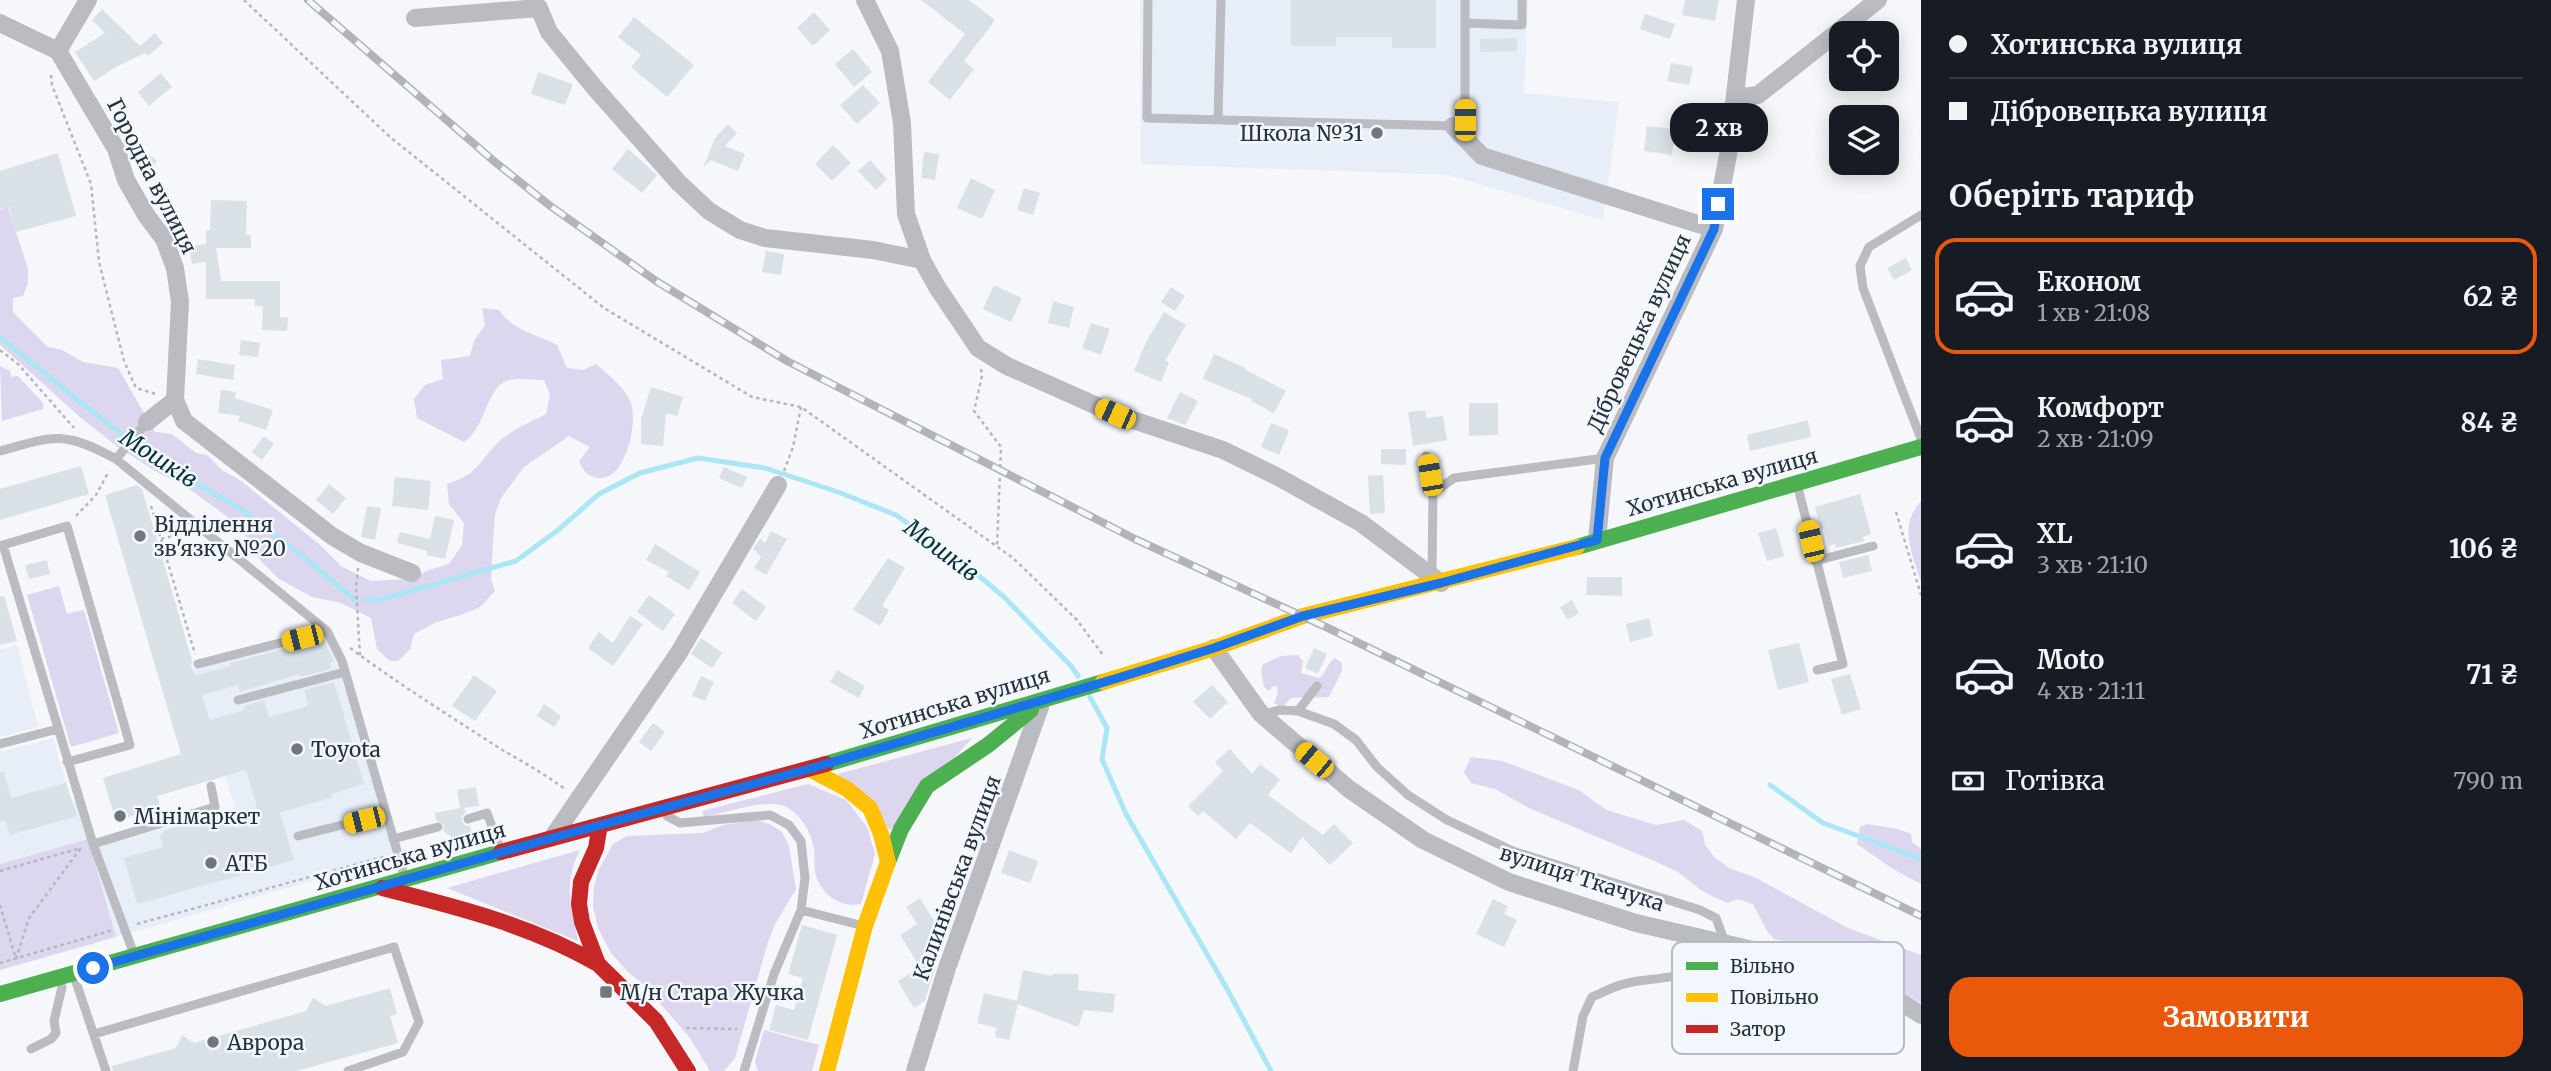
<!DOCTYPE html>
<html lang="uk">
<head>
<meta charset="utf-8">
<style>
	:root { --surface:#171b24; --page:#242831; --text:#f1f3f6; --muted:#9ea1a6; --line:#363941; --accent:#ea580c }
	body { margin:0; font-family:Merriweather,serif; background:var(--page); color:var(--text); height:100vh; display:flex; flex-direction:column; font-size:26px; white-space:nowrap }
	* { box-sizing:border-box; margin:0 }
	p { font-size:23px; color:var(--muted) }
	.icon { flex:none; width:38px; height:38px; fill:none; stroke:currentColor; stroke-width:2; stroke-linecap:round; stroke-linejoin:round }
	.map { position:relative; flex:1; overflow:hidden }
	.drawer { display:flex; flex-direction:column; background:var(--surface); width:630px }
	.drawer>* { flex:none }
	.guide { display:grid; align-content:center; height:154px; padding:0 28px; background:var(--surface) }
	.fabs { position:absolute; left:1829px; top:21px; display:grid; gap:14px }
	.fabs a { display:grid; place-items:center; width:70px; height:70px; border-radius:14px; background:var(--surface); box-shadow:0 4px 18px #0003; font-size:35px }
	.end { position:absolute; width:32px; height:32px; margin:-16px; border:9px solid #1a73e8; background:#fff; box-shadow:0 0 0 4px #fff }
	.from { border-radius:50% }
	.bubble { position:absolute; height:49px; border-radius:21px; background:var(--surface); box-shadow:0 4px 18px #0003; font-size:23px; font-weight:700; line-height:49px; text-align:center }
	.car { position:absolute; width:21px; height:42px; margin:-21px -10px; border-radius:9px; box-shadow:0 0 5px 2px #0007; background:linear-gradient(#f5c518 24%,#345 0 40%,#f5c518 0 76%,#345 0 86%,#f5c518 0) }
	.guide b { display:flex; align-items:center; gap:24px; height:66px; font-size:26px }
	.guide b+b { border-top:2px solid var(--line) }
	.guide i { width:18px; height:18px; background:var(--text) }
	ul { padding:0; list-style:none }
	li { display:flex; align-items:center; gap:21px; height:116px; margin:0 14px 10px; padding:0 14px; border:4px solid transparent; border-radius:21px }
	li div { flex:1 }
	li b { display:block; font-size:26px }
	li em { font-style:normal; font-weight:700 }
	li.current { border-color:var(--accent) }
	li>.icon { width:63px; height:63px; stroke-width:1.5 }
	h2 { padding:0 28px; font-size:32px; line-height:84px }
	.pay { display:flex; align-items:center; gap:18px; height:77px; padding:0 28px; font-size:26px }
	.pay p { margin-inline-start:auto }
	.primary-button { display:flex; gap:14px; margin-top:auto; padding:14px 28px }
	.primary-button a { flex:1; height:80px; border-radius:21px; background:var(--accent); color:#fff; font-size:28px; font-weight:700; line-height:80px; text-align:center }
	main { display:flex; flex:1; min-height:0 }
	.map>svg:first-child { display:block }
	.built { fill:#e7eef8 }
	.green { fill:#dcd6ee }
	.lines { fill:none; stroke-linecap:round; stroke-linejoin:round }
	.stream { stroke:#aae6f3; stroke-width:5 }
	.building { fill:#d9e1e7 }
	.path { stroke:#b6b7bb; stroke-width:2.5; stroke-dasharray:3.5 3.5; stroke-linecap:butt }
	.lane { stroke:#babcc1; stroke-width:9 }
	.street { stroke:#babcc1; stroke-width:18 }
	.fast { stroke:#4caf50; stroke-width:16 }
	.slow { stroke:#ffc107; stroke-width:16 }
	.jam { stroke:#c62828; stroke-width:16 }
	.rail-casing { stroke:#b2b4b8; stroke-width:8 }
	.rail { stroke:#f2f7fd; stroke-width:5; stroke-dasharray:16; stroke-linecap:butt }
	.route { stroke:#1a73e8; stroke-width:9 }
	.poi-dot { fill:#6f767e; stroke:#f2f7fd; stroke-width:2.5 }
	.labels { text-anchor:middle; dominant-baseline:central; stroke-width:5; stroke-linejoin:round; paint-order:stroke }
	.poi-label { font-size:21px; fill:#27313c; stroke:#f2f7fd; text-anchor:start }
	.street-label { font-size:21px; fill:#27313c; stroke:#f2f7fd }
	.water-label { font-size:23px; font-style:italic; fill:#063138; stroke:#f2f7fd }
	.key { fill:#f2f7fd; stroke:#b5bcc3; stroke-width:2 }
	.key-label { font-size:19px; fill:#27313c }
</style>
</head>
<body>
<main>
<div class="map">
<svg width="1921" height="1071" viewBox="0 0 1921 1071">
	<rect width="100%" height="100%" fill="#f5f7fa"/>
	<path class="built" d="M1140 0H1528L1524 93 1619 102 1603 220 1448 175 1141 164Z
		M326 626 396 857 116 937 91 849 235 808 192 661Z
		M17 645 38 727 0 737V649Z
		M53 738 72 802 77 801 88 839 0 864V752Z"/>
	<path class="green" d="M8 207 28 269V283L23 296 13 298V312L48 347 62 350 83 362 118 368 155 432 172 434 196 453 207 455 223 471 240 480 320 545 341 566 371 581 410 579 429 570 449 564 462 545 464 523 449 504 447 484C483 472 477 461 502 439 515 428 531 422 546 414L550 395 544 380C533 380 514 377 504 382 486 392 485 428 464 442L417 418 414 399 425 385 443 379 441 360 470 356 474 341 485 325 482 308 499 310C513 331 536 334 557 345L567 368 583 370 596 364C608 375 623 385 630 401 639 420 626 482 598 478 587 476 583 471 579 461L590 447 569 436 524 467 501 498 495 515 493 541 491 579 495 591 480 607 464 614 437 622 414 634 410 649 398 661H390L377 649 371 618 341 603 312 597 279 579 260 560 250 541 233 521 188 488 155 471 114 444 81 418 0 345V210Z
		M0 366 10 371 11 377 18 376 43 403V409L2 421Z
		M1921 501V582C1912 553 1898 526 1921 501Z
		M59 586 67 614 84 610 119 733 71 747 27 595Z
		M1298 655 1303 661 1301 673 1319 678C1327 672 1326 664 1335 658L1342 663V671L1329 697 1291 698 1282 708 1274 703 1278 692 1277 686 1272 687 1269 691 1264 687 1261 670 1263 664 1281 656Z
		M972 738 890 830 838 774Z
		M1471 757 1502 761 1560 783 1579 790 1606 810 1656 825 1684 820 1702 831 1705 844 1714 857 1729 868 1756 878 1848 928 1921 955V1003L1884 980 1798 944 1774 939 1767 931 1753 904 1738 899 1727 903 1702 891 1678 872 1652 860 1531 809 1495 789 1471 783 1464 772Z
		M808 784 846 800 867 827 875 854 861 904C841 908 823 896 816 876 813 866 816 854 813 844 810 830 798 811 784 806 763 799 726 813 704 817L702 811Z
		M757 820 771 825 782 832 789 846 796 889 775 924 768 942 735 1058 724 1071H710L690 1038 645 986 627 971 611 953 598 928 593 907 594 887 598 871 613 844 627 836 703 833 723 825Z
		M1867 824 1898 829 1911 834 1912 842 1921 849V884L1893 869 1857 844 1860 827Z
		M88 839 116 937 0 970V864Z
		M580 850C563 883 571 907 578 941L447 888Z
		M764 1030 819 1045 812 1071H758L755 1062Z"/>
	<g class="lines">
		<path class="stream" d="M0 337 99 417 158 461 242 510 304 557 355 600
			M366 600H379L516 561 558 530 599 494 640 473 698 458 765 468 838 492 896 515 967 566 1004 597 1071 666 1078 676
			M1090 697 1107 728 1102 759 1126 814 1226 987 1271 1071
			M1770 785 1823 823 1921 859"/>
	</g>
	<path class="building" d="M921 0H969L995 20 964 61 974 69 950 100 928 82 965 34Z
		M1291 0H1436V48H1392V37H1336V46H1291Z
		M1685 0H1719L1715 21 1682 15Z
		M102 9 140 46 155 33 163 43 148 56 145 53 116 67 94 81 75 52 105 33 92 20Z
		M814 12 830 30 813 46 797 28Z
		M1645 14 1675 24 1670 39 1640 29Z
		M634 17 694 65 667 97 631 67 641 55 618 37Z
		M1517 38V51L1480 52V39Z
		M853 49 872 72 854 87 835 64Z
		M1671 63 1693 67 1689 85 1667 81Z
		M538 72 573 84 565 105 531 94Z
		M161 73 172 87 149 106 138 92Z
		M863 85 880 103 857 124 840 105Z
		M728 124 737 133 725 146 745 154 738 171 711 160 703 168 715 138Z
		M1647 126 1675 129 1672 155 1644 151Z
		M833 145 851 163 832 181 815 164Z
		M628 149 657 175 642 193 612 169Z
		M146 152 157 161 150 171 138 162Z
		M924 152 939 154 935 180 921 178Z
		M58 153 76 216 16 232 9 207 0 209V171Z
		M870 160 887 179 876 190 858 171Z
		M971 178 995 190 982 219 957 208Z
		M1024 188 1040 193 1033 215 1017 210Z
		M211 200 247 201 246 235H251V248H216L221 281H280V317L288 318 287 331 262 330 263 306H255V299H206V262L192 264 189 246 206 244V231L210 230Z
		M766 251 784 254 781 275 762 272Z
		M1906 258 1912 270 1894 280 1887 268Z
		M994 285 1022 298 1011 322 983 309Z
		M1171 287 1185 296 1175 311 1161 302Z
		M1053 301 1074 307 1069 328 1048 323Z
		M1164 312 1186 325 1165 361 1169 362 1161 382 1134 371 1146 342Z
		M1091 323 1110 329 1101 355 1082 348Z
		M241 340 260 343 258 357 239 355Z
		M1214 354 1246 368V370L1286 391 1274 413 1251 401 1252 399 1203 379Z
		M198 359 235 365 233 380 196 374Z
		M651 387 683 397 677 416 666 413 663 446 641 444V419Z
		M221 390 236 392 235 398 273 410 266 430 238 421 240 416 218 413Z
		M1180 392 1198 401 1185 425 1167 418Z
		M1469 403H1498V435L1469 436Z
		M1425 410 1426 418 1443 416 1447 440 1413 446 1408 412Z
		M1808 420 1811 437 1750 451 1747 435Z
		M1271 423 1289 430 1279 455 1261 447Z
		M264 436 274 444 262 460 252 452Z
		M1381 449H1406V465L1381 464Z
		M81 466 89 494 0 520V489Z
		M724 467 747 477 742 488 719 478Z
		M1383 475 1385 513 1370 514 1368 476Z
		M395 477 431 481 428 510 392 506Z
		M329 484 346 498 333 514 316 500Z
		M137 485 142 489 192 660 191 666 196 675 231 666 230 663 323 639 334 661 331 662 330 669 300 677 299 674 240 692 238 685 202 695 210 720 245 710 244 706 264 700 269 717 308 706 304 690 334 682 364 784 332 794 333 797 280 813 294 860 137 904 124 858 163 847 160 837 165 830 231 810 236 828 261 821 246 770 157 796 162 813 147 817 146 812 116 821 103 778 181 754 105 495Z
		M1860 494 1871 534 1863 537 1864 541 1836 548 1835 544 1829 546 1824 528 1821 530 1815 507Z
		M367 506 381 508 375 540 361 537Z
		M435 516 454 520 445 559 427 555V551L397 543 400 532 430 539Z
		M1776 528 1784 556 1767 561 1758 533Z
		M771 531 787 539 766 575 754 568 761 557 753 549 760 538 765 543Z
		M655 544 700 572 689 590 666 576 669 572 646 560Z
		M1868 555 1872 571 1843 578 1839 562Z
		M888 558 905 568 882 606 889 610 880 626 853 610Z
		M47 560 50 574 29 579 25 565Z
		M1587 577H1622V596L1586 595Z
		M742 589 766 607 756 621 732 603Z
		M649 595 675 614 663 631 637 612Z
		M0 596H4L17 641 0 645Z
		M1572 600 1579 613 1568 620 1560 607Z
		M630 616 643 624 613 666 588 648 599 632 613 643Z
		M1649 618 1653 636 1630 642 1626 624Z
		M701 638 722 653 712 668 691 654Z
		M1799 643 1809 682 1778 690 1768 650Z
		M1314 648 1327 654 1318 674 1305 668Z
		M837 670 865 686 859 698 830 682Z
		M1850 674 1861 709 1842 715 1831 679Z
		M474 675 497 691 475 721 452 706Z
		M701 676 714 682 705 701 692 696Z
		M1212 685 1228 702 1210 719 1193 702Z
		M544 704 561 716 554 727 537 716Z
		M653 723 665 732 651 751 639 742Z
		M1230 749 1252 774 1260 764 1280 779 1268 795 1323 835 1334 824 1353 843 1330 865 1302 837 1291 853 1250 823 1236 839 1203 811 1198 816 1188 806 1223 771 1215 762Z
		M4 772 11 798 66 783 77 816 10 835 5 820 0 822V773Z
		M476 787 479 806 464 808 466 812 461 818 464 825 470 826 473 835 456 840 443 831 444 825 436 820 435 813 460 808 457 790Z
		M1009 850 1038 861 1030 883 1001 873Z
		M920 898 945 939 943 944 931 952 936 964 925 1001 914 1008 898 981 920 967 900 935 917 924 906 907Z
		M1493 899 1508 906 1504 914 1517 920 1504 947 1476 934Z
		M802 925 837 935 808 1040 769 1030 776 1005 794 1010 803 978 788 974Z
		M1023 970 1052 976V974H1079L1078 990 1115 994 1113 1013 1084 1010 1078 1027 1018 1004 1009 1040 995 1037 997 1028 977 1023 984 993 1017 1001Z
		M390 988 397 1014 390 1016 398 1043 296 1071H113L112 1066 176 1048 182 1035 194 1043 306 1011 313 998 326 1006Z"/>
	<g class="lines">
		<path class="path" d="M244 0 390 137 604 308 752 397 801 407 1013 558 1077 620 1103 655
			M51 75 52 85 91 184 99 262 124 361 136 388 156 394
			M0 350 18 364 74 428
			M981 369 982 376 974 411 1001 447 997 547
			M784 471 793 447 801 407
			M151 506 195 654
			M1896 512 1921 595
			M76 516 96 495 109 471
			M161 539 185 533
			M358 568 356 586 360 656
			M350 648C396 682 445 713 493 744 518 760 543 772 566 790
			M0 871 81 848
			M0 905 16 959
			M137 924 387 856
			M16 959 29 918 81 848
			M0 963 113 930
			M686 1028 737 1029"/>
		<path class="lane" d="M1148 0 1147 118 1453 126 1465 120V0
			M1465 23 1522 25V0
			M1218 120 1221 0
			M1921 215 1869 247 1860 266 1863 288 1921 439
			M0 451C55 436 63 430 116 459L327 631 342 661 404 875
			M1426 456 1433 493 1432 573
			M116 459 147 422
			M1798 488 1843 664 1817 670
			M1433 493 1454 478 1605 458
			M3 545 93 844 132 949
			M0 546 67 526 130 745 67 762
			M1815 561 1873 546
			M198 664 327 631
			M238 700 345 672
			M1298 711 1317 686
			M1262 714 1281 710 1298 711 1334 724 1356 740 1377 767 1408 795 1447 820 1513 851 1700 910 1716 918 1725 943
			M0 744 58 729
			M667 816 680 823 770 815 789 825 801 841 805 878 801 910 774 974 744 1071
			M468 819 487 813 500 848
			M298 836 386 814
			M393 839 438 827
			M93 844 215 807 211 786
			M801 910 860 925
			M75 979 106 1071
			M94 1034 394 947 419 1022 403 1052 348 1071
			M31 1049 51 1039 56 1033 54 1021 62 987
			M1573 1071 1583 1016 1592 997C1604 992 1616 985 1628 983 1664 975 1698 984 1707 939"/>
		<path class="street" d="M865 0 890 51 902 123 906 214 922 260 937 287 978 348 1007 366 1115 414 1223 450 1280 478 1361 523 1441 583
			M415 18 539 8 549 32 594 87 679 183 709 211 740 230 765 238 873 250 922 260
			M0 23 58 51 116 149 126 180 146 215 164 239 175 268 180 302 175 400 147 422
			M58 51 88 0
			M1735 98 1758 95 1878 0
			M1453 126 1482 156 1714 229
			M175 400 184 421 332 536 361 553 412 573
			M1597 540 1605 458 1714 229 1728 155 1746 0
			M1214 648 1261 714 1349 789 1423 840 1509 882 1636 923 1796 960 1886 992 1921 1015
			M554 835 678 654 778 485
			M915 1071 947 968 1040 707"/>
		<path class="fast" d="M1577 547 1921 447
			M826 764 1103 682
			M888 862 901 829 927 786 988 745 1031 710
			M0 994 501 852"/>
		<path class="slow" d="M1103 682 1214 648 1303 616 1577 547
			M809 769 847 789 870 808 881 834 888 862 865 926 827 1071"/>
		<path class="jam" d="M600 825 596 848 581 882 579 904 582 922 598 964 656 1021 688 1071
			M501 852 826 764
			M382 888C457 907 530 925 598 964"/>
		<defs>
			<path id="rail" d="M308 0 495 162 549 205 656 281 787 361 1135 539 1326 627 1921 916"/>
		</defs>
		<use href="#rail" class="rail-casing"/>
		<use href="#rail" class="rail"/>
	</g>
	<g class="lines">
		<path class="route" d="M93 968 552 838 809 769 1118 678 1214 648 1303 616 1441 583 1597 540 1605 458 1714 229 1718 204"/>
	</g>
	<g class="poi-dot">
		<circle cx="1377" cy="133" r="7"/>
		<circle cx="140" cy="536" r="7"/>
		<circle cx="297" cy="749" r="7"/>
		<circle cx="120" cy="816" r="7"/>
		<circle cx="211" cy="863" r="7"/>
		<rect x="599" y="985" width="14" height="14" rx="3.5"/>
		<circle cx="213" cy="1042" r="7"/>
	</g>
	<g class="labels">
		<g class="poi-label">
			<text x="1363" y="133" text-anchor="end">Школа №31</text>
			<text x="154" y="524">Відділення<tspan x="154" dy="24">зв'язку №20</tspan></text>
			<text x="311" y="749">Toyota</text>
			<text x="134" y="816">Мінімаркет</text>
			<text x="225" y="863">АТБ</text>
			<text x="620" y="992">М/н Стара Жучка</text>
			<text x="227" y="1042">Аврора</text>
		</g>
		<g class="street-label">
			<text transform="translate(152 176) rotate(63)">Городна вулиця</text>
			<text transform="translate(1639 333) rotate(-65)">Дібровецька вулиця</text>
			<text transform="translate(1722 482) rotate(-16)">Хотинська вулиця</text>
			<text transform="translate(955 703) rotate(-17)">Хотинська вулиця</text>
			<text transform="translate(410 856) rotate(-16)">Хотинська вулиця</text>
			<text transform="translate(957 878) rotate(-70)">Калинівська вулиця</text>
			<text transform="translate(1582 878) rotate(18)">вулиця Ткачука</text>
		</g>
		<g class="water-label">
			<text transform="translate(159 458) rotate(33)">Мошків</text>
			<text transform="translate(942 550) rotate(37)">Мошків</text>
		</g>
	</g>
	<rect x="1672" y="942" width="232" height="112" rx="10" class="key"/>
	<rect x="1686" y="962" width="32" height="8" fill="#4caf50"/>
	<rect x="1686" y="993" width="32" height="9" fill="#ffc107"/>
	<rect x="1686" y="1025" width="32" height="8" fill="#c62828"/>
	<g class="key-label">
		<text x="1730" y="973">Вільно</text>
		<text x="1730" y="1004">Повільно</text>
		<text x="1730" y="1036">Затор</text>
	</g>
</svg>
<div class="fabs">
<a><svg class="icon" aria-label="locate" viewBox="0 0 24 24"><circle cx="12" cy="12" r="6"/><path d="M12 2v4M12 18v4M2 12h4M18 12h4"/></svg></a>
<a><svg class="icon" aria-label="layers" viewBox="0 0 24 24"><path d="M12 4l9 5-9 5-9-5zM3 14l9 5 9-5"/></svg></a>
</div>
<i class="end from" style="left:93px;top:968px"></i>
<i class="end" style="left:1718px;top:204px"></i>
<div class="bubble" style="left:1670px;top:103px;width:98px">2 хв</div>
<i class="car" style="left:1465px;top:120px;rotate:0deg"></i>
<i class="car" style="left:1115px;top:414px;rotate:294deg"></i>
<i class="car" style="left:1430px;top:475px;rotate:350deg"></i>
<i class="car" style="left:1811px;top:541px;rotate:347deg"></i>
<i class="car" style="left:302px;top:638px;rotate:256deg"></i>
<i class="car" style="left:1314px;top:760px;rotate:310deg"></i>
<i class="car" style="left:364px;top:820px;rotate:256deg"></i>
</div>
<section class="drawer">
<div class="guide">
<b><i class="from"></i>Хотинська вулиця</b>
<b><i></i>Дібровецька вулиця</b>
</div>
<h2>Оберіть тариф</h2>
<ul>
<li class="current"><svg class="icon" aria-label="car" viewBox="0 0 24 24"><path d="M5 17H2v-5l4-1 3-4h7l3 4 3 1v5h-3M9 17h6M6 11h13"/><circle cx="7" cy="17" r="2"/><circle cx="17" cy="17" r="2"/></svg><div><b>Економ</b><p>1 хв · 21:08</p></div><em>62 ₴</em></li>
<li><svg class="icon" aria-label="car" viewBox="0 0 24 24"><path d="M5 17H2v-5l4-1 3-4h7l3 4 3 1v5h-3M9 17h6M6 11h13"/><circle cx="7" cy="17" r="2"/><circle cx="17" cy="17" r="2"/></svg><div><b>Комфорт</b><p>2 хв · 21:09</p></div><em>84 ₴</em></li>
<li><svg class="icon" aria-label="car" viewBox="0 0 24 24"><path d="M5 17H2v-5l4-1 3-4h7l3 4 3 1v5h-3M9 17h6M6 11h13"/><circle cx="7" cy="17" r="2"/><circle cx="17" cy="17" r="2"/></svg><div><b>XL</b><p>3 хв · 21:10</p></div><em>106 ₴</em></li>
<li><svg class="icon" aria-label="car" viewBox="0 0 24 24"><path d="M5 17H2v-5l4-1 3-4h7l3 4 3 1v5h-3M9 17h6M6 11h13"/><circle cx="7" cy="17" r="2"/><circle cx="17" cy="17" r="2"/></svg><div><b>Moto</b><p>4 хв · 21:11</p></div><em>71 ₴</em></li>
</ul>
<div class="pay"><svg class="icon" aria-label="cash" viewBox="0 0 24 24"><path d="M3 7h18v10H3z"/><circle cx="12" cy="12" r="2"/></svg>Готівка<p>790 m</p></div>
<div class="primary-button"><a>Замовити</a></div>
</section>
</main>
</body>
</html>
